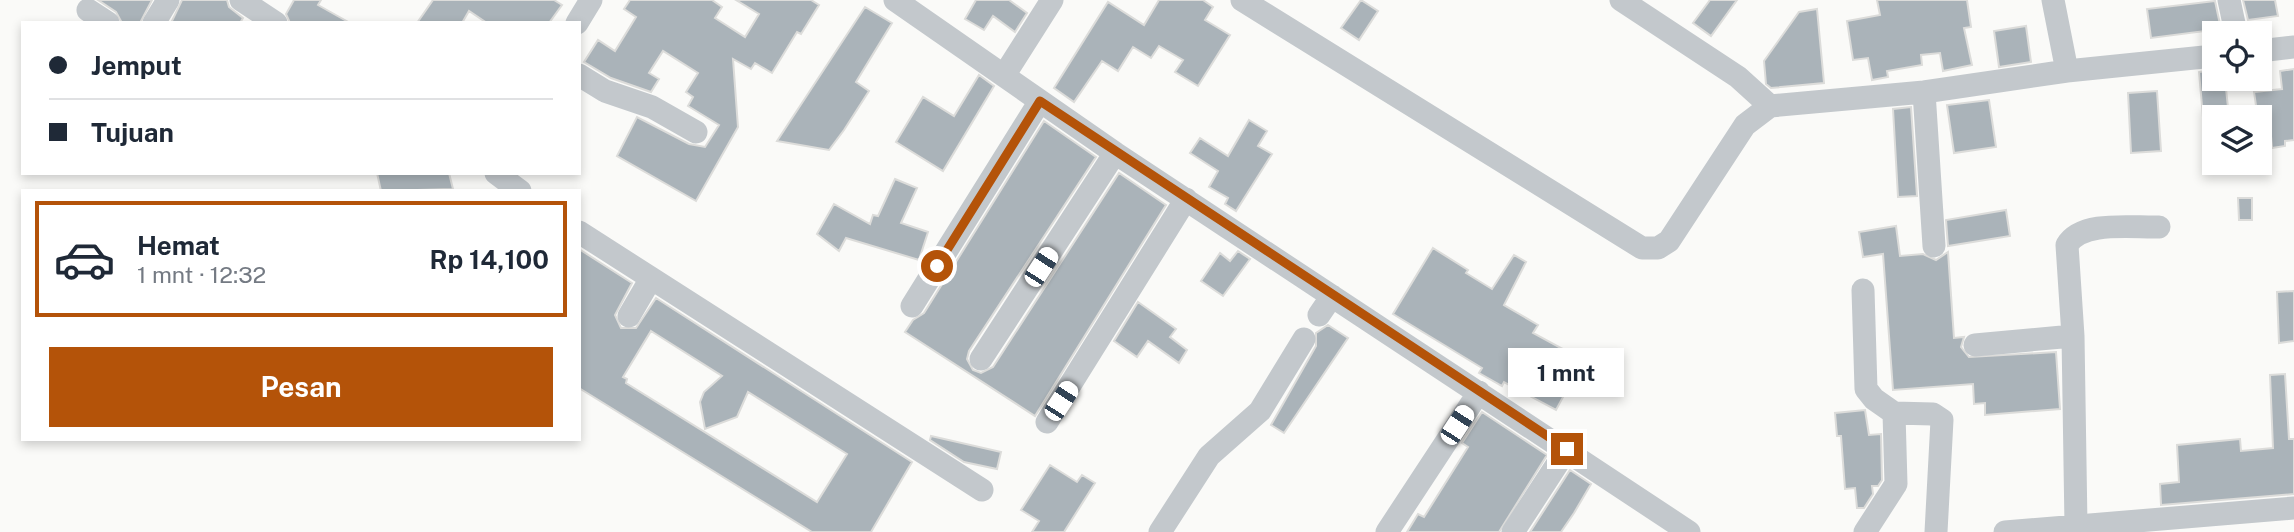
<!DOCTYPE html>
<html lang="id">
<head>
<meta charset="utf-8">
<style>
	:root { --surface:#fff; --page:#f2f2f3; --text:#1f2937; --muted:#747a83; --line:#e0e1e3; --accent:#b45309 }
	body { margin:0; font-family:"Public Sans",sans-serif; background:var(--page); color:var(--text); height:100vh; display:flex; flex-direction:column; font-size:26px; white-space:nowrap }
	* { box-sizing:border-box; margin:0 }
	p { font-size:23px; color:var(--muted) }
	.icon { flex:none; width:38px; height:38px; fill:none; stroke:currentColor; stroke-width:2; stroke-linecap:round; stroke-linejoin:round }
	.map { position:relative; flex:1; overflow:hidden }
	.panel { position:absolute; left:21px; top:189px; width:560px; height:252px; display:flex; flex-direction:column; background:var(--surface); border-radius:0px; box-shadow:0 4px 10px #0003 }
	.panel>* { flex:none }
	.guide { position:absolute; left:21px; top:21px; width:560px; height:154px; border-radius:0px; box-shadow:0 4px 10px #0003; display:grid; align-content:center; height:154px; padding:0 28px; background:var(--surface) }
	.buttons { position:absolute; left:2202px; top:21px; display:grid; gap:14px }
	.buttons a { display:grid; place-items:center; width:70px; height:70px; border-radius:0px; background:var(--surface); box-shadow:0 4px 10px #0003; font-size:35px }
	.end { position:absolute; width:32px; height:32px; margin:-16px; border:9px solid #b45309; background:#fff; box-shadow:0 0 0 4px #fff }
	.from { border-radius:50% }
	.bubble { position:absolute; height:49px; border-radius:0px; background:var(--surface); box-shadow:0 4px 10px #0003; font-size:23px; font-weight:700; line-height:49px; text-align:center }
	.car { position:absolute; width:21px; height:42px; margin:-21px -10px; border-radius:9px; box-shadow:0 0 5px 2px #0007; background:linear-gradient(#fff 24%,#345 0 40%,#fff 0 76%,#345 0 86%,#fff 0) }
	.guide b { display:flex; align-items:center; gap:24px; height:66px; font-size:26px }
	.guide b+b { border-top:2px solid var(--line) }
	.guide i { width:18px; height:18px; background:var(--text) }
	ul { padding:12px 0 0; list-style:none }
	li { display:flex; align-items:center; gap:21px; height:116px; margin:0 14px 10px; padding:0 14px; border:4px solid var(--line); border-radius:0px }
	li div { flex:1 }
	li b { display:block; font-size:26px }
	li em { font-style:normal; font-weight:700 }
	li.on { border-color:var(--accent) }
	li>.icon { width:63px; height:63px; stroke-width:1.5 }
	.cta { display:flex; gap:14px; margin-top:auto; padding:14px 28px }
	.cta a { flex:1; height:80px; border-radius:0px; background:var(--accent); color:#fff; font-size:28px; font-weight:700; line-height:80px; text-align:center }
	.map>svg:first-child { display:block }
	.building { fill:#aab3b9; stroke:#dcdcda; stroke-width:2; fill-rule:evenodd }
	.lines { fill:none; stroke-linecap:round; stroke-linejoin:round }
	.minor { stroke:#c3c8cc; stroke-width:23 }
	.route { stroke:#b45309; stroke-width:9 }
</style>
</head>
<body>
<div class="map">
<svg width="2294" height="532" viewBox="0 0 2294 532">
	<rect width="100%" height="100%" fill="#fafaf8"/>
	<path class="building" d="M98 0H152L140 23H122L116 12Z
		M182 0H227L229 7 243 18 240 23H171Z
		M294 0H321L318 5 350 23H290L286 14Z
		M433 0H554L562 5 549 23H487L469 11 462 23H417Z
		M630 0H712L722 7 715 18 745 37 759 14 736 0H811L819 5 801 34 797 32 772 73 755 63 751 69 733 59 738 127 696 201 617 156 637 117 689 144 705 147 719 125 688 106 693 97 686 92 698 73 663 51 649 73 659 79 651 92 611 78 584 62 598 40 615 51 636 17 624 9Z
		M976 0H1009L1027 13 1015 32 993 16 984 30 965 19Z
		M1159 0H1203L1213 7 1205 20 1230 35 1198 86 1175 72 1183 60 1159 46 1151 58 1133 47 1118 71 1102 61 1074 102 1054 88 1108 2 1144 25Z
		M1361 0 1378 11 1359 40 1341 28Z
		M1710 0H1737L1711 36 1693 23Z
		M1877 0H1967L1971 27 1964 28 1972 65 1943 71 1940 53 1921 55 1922 65 1887 71 1888 77 1872 80 1868 58 1853 60 1847 21 1880 15Z
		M2243 0H2275L2278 16 2248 20Z
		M2215 1 2221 29 2151 38 2147 9Z
		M865 7 892 23 856 82 869 91 844 130 829 150 777 141Z
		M1817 9 1824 83 1771 88 1766 84 1764 61 1799 12Z
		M2026 26 2031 62 1999 67 1994 31Z
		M2294 69V140L2285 141V146L2272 148 2270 125 2259 126 2254 92 2282 89 2280 71Z
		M2214 70V79H2225L2229 117H2203L2199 72Z
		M979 75 994 86 943 171 896 142 923 97 954 116Z
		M2157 91 2161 151 2131 153 2128 93Z
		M1989 100 1996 147 1954 153 1947 105Z
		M1911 107 1917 196 1898 197 1893 109Z
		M1249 120 1267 131 1258 146 1272 154 1236 211 1225 204 1228 198 1209 187 1218 171 1190 153 1200 138 1228 156Z
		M1044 121 1096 157 969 351 967 359 973 370 981 373 993 367 1119 173 1166 205 1035 416 905 332 913 320 924 313Z
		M377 173H449L453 189 381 191Z
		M895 179 917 188 901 223 928 232 919 260 846 238 839 251 817 234 834 204 870 224 873 215 878 216Z
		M2238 198H2252V220H2239Z
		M2006 210 2010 236 1948 246 1946 220Z
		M1896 226 1900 256 1923 254 1936 260 1948 252 1954 338 1964 337 1961 347 1969 357 2056 352 2060 409 1985 415V403L1974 404 1973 384 1893 390 1883 254 1863 257 1859 232Z
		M1433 248 1468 270 1466 273 1492 289 1514 255 1526 262 1504 305 1538 325 1533 333 1583 360 1556 410 1504 382 1502 386 1479 373 1482 368 1393 314Z
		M579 249 632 283 615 315 621 328H636L656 298 912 462 871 532H812L579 388ZM651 331 722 376 704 392 700 402 705 429 737 417 748 392 847 454 817 502 626 383 627 379 623 377Z
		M1238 251 1250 259 1223 296 1201 281 1220 253 1230 261Z
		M2294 291V341L2279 343 2277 292Z
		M1138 302 1176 329 1170 337 1187 350 1179 363 1148 341 1137 357 1114 341Z
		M1328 325 1348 338 1284 433 1271 425 1316 346V333Z
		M2285 374 2289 439H2294V494L2161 505 2160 484 2179 482 2177 445 2240 439 2241 451 2273 448 2270 375Z
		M1865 410 1869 435 1881 434 1882 480 1878 486H1872L1873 494 1864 508H1857L1855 488 1845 489 1841 436H1837L1835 413Z
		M1482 412 1547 455 1499 532H1407L1418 514 1424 517 1468 447 1462 443Z
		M931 436 1001 452 997 469 964 462 930 440Z
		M1050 465 1077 482 1082 475 1095 483 1064 532H1032L1039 521 1021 510Z
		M1570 470 1591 484 1574 513 1561 532H1530Z"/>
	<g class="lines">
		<path class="minor" d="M241 0 276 23
			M895 0 1115 153 1689 532
			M1242 0 1642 248H1658L1669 241 1745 125 1770 106 1924 92 2067 71 2214 56
			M1621 0 1738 77 1770 106
			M2053 0 2067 71
			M2229 0 2236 33
			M88 10 108 23
			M154 23 168 0
			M577 23 591 0
			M2259 51 2294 47
			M1005 74 1052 0
			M579 75 605 91 652 107 696 132
			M1924 92 1934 246
			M496 173 520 191
			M579 232 982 490
			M1863 290 1866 389 1874 399 1894 413 1896 484 1865 532
			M912 306 1040 101
			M1319 315 1332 296
			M629 316 650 280
			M1975 345 2073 336
			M981 359 1115 153
			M1894 413 1933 414 1942 420 1936 532
			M1047 422 1186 199
			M2076 526 2073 336 2067 245C2082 220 2133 228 2159 227
			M1160 532 1209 456 1260 411 1304 339
			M1387 532 1479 392
			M1513 532 1567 449
			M2005 532 2294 508"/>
	</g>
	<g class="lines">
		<path class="route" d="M937 266 1040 101 1567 449"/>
	</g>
</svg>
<div class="buttons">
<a><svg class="icon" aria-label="locate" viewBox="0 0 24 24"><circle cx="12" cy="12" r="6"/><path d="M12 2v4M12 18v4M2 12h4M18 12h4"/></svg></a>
<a><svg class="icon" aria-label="layers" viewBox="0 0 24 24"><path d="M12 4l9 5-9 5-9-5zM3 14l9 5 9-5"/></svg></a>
</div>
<i class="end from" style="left:937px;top:266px"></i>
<i class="end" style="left:1567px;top:449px"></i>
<div class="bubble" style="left:1508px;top:348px;width:116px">1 mnt</div>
<i class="car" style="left:1041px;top:267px;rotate:33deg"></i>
<i class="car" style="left:1061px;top:401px;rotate:33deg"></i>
<i class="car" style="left:1457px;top:425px;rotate:33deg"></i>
<div class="guide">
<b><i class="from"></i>Jemput</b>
<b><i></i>Tujuan</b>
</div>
<section class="panel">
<ul>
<li class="on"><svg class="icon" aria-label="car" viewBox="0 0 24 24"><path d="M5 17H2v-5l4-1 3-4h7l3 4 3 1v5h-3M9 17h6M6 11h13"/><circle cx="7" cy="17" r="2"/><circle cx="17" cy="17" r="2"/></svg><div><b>Hemat</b><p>1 mnt · 12:32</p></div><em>Rp 14,100</em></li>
</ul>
<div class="cta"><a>Pesan</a></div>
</section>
</div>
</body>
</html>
